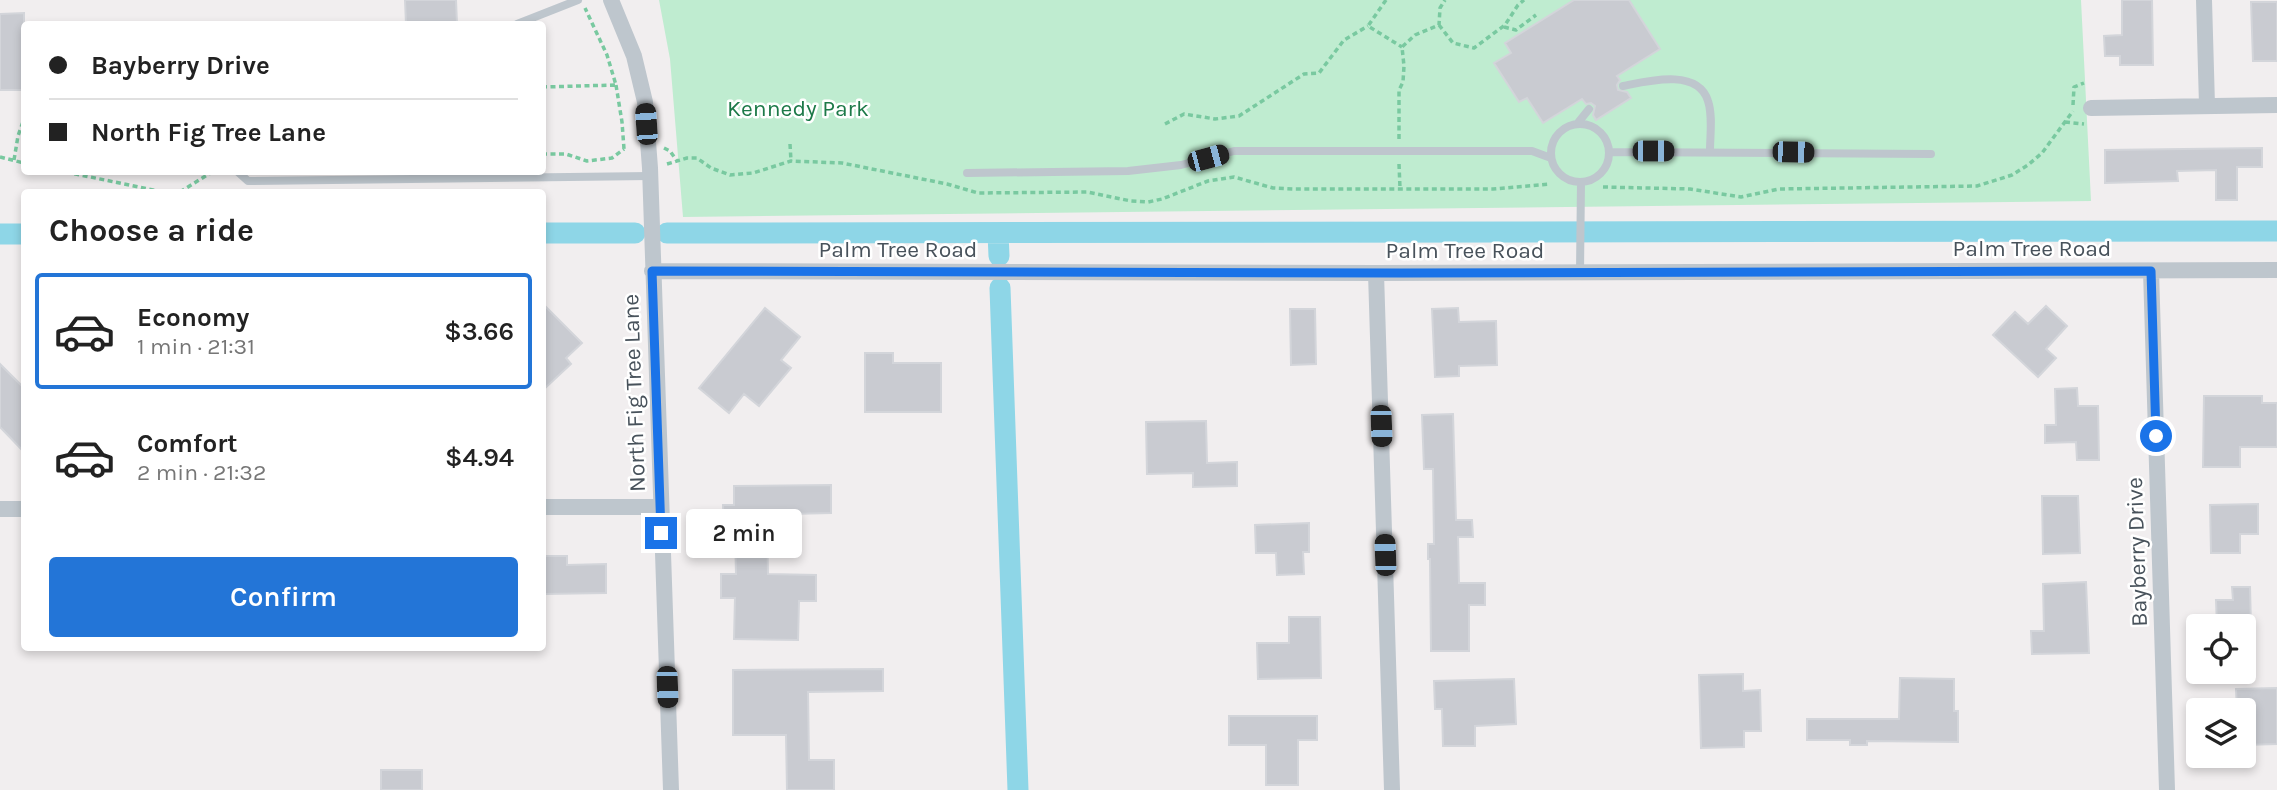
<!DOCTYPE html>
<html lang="en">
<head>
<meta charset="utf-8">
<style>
	:root { --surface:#fff; --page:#f2f2f2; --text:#222; --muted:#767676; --line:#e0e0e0; --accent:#2375d7 }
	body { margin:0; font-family:Karla,sans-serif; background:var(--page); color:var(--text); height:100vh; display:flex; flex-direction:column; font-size:26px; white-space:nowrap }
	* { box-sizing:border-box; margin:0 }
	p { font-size:23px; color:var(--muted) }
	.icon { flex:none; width:38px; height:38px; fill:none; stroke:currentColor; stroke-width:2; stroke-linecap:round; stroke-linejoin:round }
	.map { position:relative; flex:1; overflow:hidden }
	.sheet { position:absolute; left:21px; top:189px; width:525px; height:462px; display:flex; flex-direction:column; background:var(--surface); border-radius:7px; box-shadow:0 4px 10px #0003 }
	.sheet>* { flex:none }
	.banner { position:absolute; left:21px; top:21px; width:525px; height:154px; border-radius:7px; box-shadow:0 4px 10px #0003; display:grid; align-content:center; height:154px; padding:0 28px; background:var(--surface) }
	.fabs { position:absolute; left:2186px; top:614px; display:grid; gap:14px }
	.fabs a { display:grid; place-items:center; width:70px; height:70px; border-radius:7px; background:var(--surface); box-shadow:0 4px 10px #0003; font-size:35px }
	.end { position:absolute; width:32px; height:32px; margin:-16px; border:9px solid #1a73e8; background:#fff; box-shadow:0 0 0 4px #fff }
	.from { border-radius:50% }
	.bubble { position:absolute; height:49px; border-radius:7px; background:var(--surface); box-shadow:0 4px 10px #0003; font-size:23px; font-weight:600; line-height:49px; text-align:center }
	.car { position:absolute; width:21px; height:42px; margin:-21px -10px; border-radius:9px; box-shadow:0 0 5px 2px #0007; background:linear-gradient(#222 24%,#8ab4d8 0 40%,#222 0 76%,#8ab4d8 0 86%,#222 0) }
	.banner b { display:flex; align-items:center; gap:24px; height:66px; font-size:26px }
	.banner b+b { border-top:2px solid var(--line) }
	.banner i { width:18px; height:18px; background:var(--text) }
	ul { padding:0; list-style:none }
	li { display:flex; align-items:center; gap:21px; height:116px; margin:0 14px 10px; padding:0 14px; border:4px solid transparent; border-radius:7px }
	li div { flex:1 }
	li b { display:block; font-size:26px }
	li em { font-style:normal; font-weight:600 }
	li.current { border-color:var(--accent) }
	li>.icon { width:63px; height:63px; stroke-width:1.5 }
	h2 { padding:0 28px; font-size:32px; line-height:84px }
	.button { display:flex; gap:14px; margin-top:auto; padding:14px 28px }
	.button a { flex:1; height:80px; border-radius:7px; background:var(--accent); color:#fff; font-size:28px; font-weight:600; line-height:80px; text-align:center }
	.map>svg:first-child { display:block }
	.green { fill:#bfecd0 }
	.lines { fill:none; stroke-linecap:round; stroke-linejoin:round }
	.canal { stroke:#8ed6e7; stroke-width:21 }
	.building { fill:#c9cbd1; stroke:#d3d5da; stroke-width:2 }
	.path { stroke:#79c9a0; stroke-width:3.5; stroke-dasharray:5 3.5; stroke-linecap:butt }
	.service { stroke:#bec6cd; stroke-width:8 }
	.minor { stroke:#bec6cd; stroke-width:16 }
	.route { stroke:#1a73e8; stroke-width:9 }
	.labels { text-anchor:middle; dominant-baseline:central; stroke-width:5; stroke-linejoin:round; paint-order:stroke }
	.park-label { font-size:23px; fill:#1c7948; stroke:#fff }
	.street-label { font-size:23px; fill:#48525b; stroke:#fff }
</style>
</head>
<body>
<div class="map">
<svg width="2277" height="790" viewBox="0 0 2277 790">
	<rect width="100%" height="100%" fill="#f1eeef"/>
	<path class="green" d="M659 0H2081L2091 201 683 217 670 59Z"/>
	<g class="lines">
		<path class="canal" d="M542 233H635
			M667 233 2277 231
			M998 233 999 256
			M0 234H24
			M1000 288 1018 790"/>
	</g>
	<path class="building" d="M405 0H456L457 24H406Z
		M1574 0H1629L1660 49 1617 76 1620 80 1617 85 1618 90 1627 92 1631 98 1596 120 1593 115 1595 106 1591 103 1586 104 1582 99 1543 123 1527 98 1519 102 1494 63 1511 53 1505 43Z
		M2122 0H2152L2153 65H2120V56H2105L2104 36 2122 35Z
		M2251 2H2277V61H2253Z
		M24 13V90H0V14Z
		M2262 148V167H2237V200H2216V170L2177 171 2178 181 2105 183V150Z
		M542 303 582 343 566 358 571 364 542 391Z
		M2046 306 2067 326 2046 349 2056 358 2038 377 1993 335 2015 312 2028 324Z
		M765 308 800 337 781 360 791 368 759 406 744 394 729 413 699 388Z
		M1458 308 1459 322 1496 321 1497 365 1459 366V376L1435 377 1432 309Z
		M1290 309H1315L1316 364 1291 365Z
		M865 353H893V363H941V412H865Z
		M0 364 24 388V452L0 427Z
		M2077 388 2078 406H2098L2099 460H2077L2076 442 2045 443V425H2056L2055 389Z
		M2204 396H2262V403H2277V447H2240V467H2203Z
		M1453 414 1456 520H1472L1473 537H1458L1459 583H1485V605H1469V651H1431L1430 559H1428V544H1434L1433 469H1424L1422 415Z
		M1206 421 1207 463 1237 462V486L1193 487V473L1147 474 1146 422Z
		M831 485V513L788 514V526L767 527 768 574 816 575V601H799L798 640 734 639 735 598H721V574H736L735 535H724L723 505H734V486Z
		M2042 496H2078L2080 553 2043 554Z
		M2258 504V534H2240V553H2211L2210 505Z
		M1309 523V552H1303L1304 574 1277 575 1276 553H1256L1255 525Z
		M542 556H567V565L606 564V593L545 594Z
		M2086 582 2089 653 2032 654 2031 631H2044L2043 584Z
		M2232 587H2250L2251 626H2217L2216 600H2233Z
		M1289 617H1320L1321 678 1258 679 1257 643H1289Z
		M883 669V691L808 692 809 760H834V790H787L786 735H733V670Z
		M1743 674V691L1760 690 1761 731H1744V747L1701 748 1699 675Z
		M1900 678 1954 679V711H1958V742L1867 741V745H1850V740H1807V719H1899Z
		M1514 679 1516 724 1475 726V746H1443L1442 709H1435L1434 681Z
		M2277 688V744L2244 745V710H2237L2236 689Z
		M1229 716H1317V740H1298V785H1266V745H1229Z
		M381 770H422V790H381Z"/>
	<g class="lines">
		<path class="path" d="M1386 0 1368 26 1402 47
			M1439 25 1453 43 1474 48 1505 25 1518 5 1524 0
			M1504 27 1516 30 1536 15
			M616 85 622 122 624 149
			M542 87 616 85 607 55 585 8
			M2073 105 2074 87 2084 83
			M2065 122 2084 124
			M1165 124 1184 114 1215 119 1239 116 1304 74 1319 73 1344 40 1368 26
			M1399 139V90L1403 82 1404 66 1402 47 1415 35 1439 25 1440 8 1445 0
			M790 144 791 161
			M664 148 670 151 677 161
			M542 154H566L587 161 612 158 624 149
			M0 157 24 163
			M14 160 18 136 24 119
			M667 164 687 158H697L711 168 730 175 753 173 791 161 842 163 947 184 978 193 1087 192 1131 201 1148 202 1162 199 1208 181 1234 177 1273 188 1295 189H1493L1550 184
			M1399 164 1400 188
			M66 172 163 192
			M1603 187 1690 189 1741 197 1779 189 1977 186 2012 175 2028 165 2042 153 2073 111
			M180 192 212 172"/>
		<path class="service" d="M517 24 578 0
			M1623 86C1648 81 1698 68 1708 101 1713 116 1710 135 1710 151
			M1577 124 1589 109
			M1551 153a29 29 0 1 1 58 0a29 29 0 1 1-58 0Z
			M1609 152 1931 154
			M238 172 248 181 650 176
			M967 173 1128 171 1181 165 1234 151H1532L1551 158
			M1580 272 1581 182"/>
		<path class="minor" d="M611 0 634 56 645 102 650 168 671 790
			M2204 0 2207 105
			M2091 108 2277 105
			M652 271 1376 273 2277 270
			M2151 271 2167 790
			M1376 273 1392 790
			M542 507H660
			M0 509H24"/>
	</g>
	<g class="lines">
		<path class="route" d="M661 533 652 271 1401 273 2151 271 2156 436"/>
	</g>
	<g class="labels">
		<g class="park-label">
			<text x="798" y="108">Kennedy Park</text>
		</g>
		<g class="street-label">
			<text x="2032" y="248">Palm Tree Road</text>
			<text x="898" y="249">Palm Tree Road</text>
			<text x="1465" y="250">Palm Tree Road</text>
			<text transform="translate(634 393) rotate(-92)">North Fig Tree Lane</text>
			<text transform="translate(2137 552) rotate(-92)">Bayberry Drive</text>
		</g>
	</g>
</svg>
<div class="fabs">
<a><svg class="icon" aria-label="locate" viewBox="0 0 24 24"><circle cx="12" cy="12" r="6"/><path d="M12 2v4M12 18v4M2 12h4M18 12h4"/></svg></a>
<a><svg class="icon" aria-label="layers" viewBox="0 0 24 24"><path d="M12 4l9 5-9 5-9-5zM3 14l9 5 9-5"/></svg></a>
</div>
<i class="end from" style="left:2156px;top:436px"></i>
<i class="end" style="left:661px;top:533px"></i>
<div class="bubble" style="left:686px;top:509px;width:116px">2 min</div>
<i class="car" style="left:646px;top:124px;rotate:356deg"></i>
<i class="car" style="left:1653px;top:151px;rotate:90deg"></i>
<i class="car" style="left:1793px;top:152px;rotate:91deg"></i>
<i class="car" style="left:1208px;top:158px;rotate:75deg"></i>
<i class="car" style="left:1381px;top:426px;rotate:178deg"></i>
<i class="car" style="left:1385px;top:555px;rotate:358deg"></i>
<i class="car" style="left:667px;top:687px;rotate:178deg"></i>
<div class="banner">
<b><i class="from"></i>Bayberry Drive</b>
<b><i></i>North Fig Tree Lane</b>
</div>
<section class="sheet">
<h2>Choose a ride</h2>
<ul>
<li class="current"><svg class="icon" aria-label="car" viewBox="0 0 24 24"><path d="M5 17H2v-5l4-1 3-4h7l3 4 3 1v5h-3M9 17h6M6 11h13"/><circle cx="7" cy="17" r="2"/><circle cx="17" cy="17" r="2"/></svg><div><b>Economy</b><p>1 min · 21:31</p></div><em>$3.66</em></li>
<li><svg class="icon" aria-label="car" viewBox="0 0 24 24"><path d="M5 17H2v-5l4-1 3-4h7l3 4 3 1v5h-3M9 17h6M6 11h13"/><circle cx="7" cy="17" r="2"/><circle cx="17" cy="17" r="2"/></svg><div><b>Comfort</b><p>2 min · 21:32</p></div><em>$4.94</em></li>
</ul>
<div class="button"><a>Confirm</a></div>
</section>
</div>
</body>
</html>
